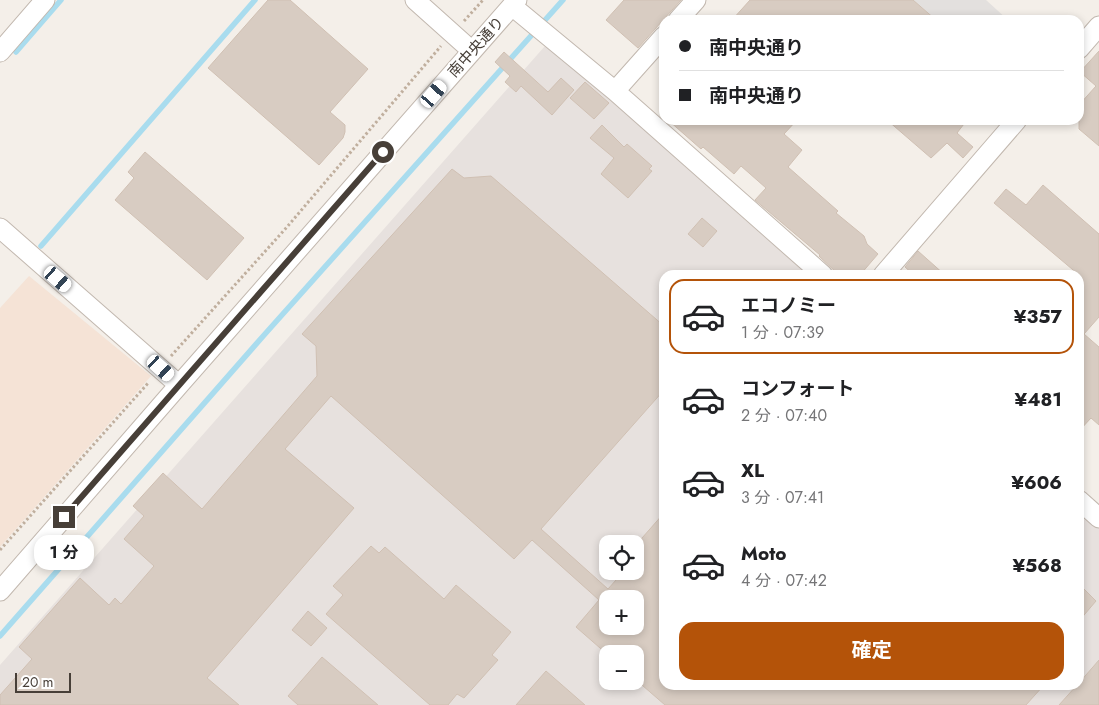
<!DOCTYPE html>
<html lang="ja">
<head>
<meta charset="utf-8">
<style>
	:root { --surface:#fff; --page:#f2f2f2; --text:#202124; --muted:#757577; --line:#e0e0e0; --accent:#b45309 }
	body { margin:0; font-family:Jost,"Noto Sans JP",sans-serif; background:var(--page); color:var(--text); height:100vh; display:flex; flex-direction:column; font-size:19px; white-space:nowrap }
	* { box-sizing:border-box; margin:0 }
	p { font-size:16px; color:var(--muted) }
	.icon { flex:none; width:28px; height:28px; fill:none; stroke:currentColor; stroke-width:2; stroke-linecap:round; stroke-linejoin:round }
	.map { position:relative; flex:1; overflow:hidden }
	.drawer { position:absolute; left:659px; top:270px; width:425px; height:420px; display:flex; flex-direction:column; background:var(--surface); border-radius:15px; box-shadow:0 2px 8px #0003 }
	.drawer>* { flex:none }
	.banner { position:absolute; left:659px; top:15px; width:425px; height:110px; border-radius:15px; box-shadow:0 2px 8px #0003; display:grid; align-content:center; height:110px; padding:0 20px; background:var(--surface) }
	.controls { position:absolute; left:599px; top:535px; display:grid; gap:10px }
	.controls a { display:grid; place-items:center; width:45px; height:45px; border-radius:10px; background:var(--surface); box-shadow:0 2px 8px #0003; font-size:25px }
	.scale { position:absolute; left:15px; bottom:12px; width:56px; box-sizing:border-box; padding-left:5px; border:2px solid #473f38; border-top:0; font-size:14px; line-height:18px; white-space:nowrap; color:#473f38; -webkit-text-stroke:4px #fff; paint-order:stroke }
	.end { position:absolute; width:22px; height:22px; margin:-11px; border:6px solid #473f38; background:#fff; box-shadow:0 0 0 2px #fff }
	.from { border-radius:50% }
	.bubble { position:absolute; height:35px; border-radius:15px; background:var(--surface); box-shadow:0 2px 8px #0003; font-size:16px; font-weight:700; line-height:35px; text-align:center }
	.car { position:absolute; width:15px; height:30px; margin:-15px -8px; border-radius:6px; box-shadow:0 0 4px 1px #0007; background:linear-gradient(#fff 24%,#345 0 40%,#fff 0 76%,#345 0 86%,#fff 0) }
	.banner b { display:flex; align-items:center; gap:18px; height:48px; font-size:19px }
	.banner b+b { border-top:1px solid var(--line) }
	.banner i { width:12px; height:12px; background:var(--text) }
	ul { padding:9px 0 0; list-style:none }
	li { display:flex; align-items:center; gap:15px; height:75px; margin:0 10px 8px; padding:0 10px; border:2px solid transparent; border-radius:15px }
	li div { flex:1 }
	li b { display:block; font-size:19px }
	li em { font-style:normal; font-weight:700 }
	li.active { border-color:var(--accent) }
	li>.icon { width:45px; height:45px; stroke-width:1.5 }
	.action { display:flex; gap:10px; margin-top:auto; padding:10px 20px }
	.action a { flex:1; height:58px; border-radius:15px; background:var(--accent); color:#fff; font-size:20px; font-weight:700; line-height:58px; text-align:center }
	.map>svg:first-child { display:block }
	.commercial { fill:#f5e3d6 }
	.industrial { fill:#e7e1de; fill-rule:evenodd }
	.parking { fill:#e3e0de }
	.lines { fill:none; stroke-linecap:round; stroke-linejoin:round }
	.stream { stroke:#a9dcee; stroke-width:5.5 }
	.building { fill:#d8ccc2; stroke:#d0c0b3; fill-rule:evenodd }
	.minor-casing { stroke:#c2b8af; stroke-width:21 }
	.path { stroke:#c0af9e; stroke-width:3; stroke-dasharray:2.5 2.5; stroke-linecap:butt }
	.minor { stroke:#fff; stroke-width:19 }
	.route { stroke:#473f38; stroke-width:6 }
	.labels { text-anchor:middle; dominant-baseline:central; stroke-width:4; stroke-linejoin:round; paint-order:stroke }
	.street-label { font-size:15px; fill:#473f38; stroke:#fff }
</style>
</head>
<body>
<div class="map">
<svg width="1099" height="705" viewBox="0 0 1099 705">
	<rect width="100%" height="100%" fill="#f4efe9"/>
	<path class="commercial" d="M29 276 151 376 0 547V308Z"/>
	<path class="industrial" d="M552 38 822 275H664V685H1079V500L1099 518V705H0V665ZM608 544H635V571H608ZM608 599H635V626H608ZM608 654H635V681H608Z"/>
	<path class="parking" d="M913 0H986L1008 20H936Z"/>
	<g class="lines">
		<path class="stream" d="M16 52 61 0
			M41 246 255 0
			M0 636 265 334 563 0"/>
	</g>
	<path class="building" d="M268 0H290L368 69 330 112 345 125V132L343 138 319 165 208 68Z
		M624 0H681L638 48 606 20Z
		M750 0H913L936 20H732Z
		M1099 51V146L1079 129V105L1096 86 1080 72Z
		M504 52 548 92 561 78 574 90 552 115 521 86 516 92 505 82 510 76 495 62Z
		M585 82 609 103 594 119 570 98Z
		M668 120H797L784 134 802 150 788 167 838 211 836 213 864 236 867 244 878 254 860 275H839L819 256 820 255 755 200 766 188 741 166 734 174 703 147 701 149Z
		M887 120H967L957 133 973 147 963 158 947 143 931 158Z
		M602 125 624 147 627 144 652 166 649 169 652 171 628 198 601 174 614 158 590 138Z
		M145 152 244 238 207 280 115 200 134 178 128 172Z
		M452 169 464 178 491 176 664 326V390L541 529 608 589 624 571H635V546L664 513V685H1044L1026 705H665L635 679V654L608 655 576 627 599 600 532 540 514 559 331 396 285 449 354 508 207 678 239 705H0V695L32 659 19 647 80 578 109 605 115 598 121 604 154 566 124 539 144 516 133 506 163 473 202 509 317 376 316 346 302 334ZM608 599H635V626H608Z
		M1043 185 1099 234V317L1084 334 1099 347V425L1091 418 1079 431V275L994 203 1006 189 1026 205Z
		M702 218 717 231 703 247 688 234Z
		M918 251 945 275H914L905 267Z
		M371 546 379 553 385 547 444 599 456 585 511 632 492 655 498 660 464 698 457 694 448 705H430L326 614 343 595 333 586Z
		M1079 584 1096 601 1079 621Z
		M308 611 327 628 311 646 292 630Z
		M322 657 378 705H298L288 696Z
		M1099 660V705H1059L1077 685H1079V683Z
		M546 671 585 705H516Z"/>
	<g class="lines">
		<defs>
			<path id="minor" d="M415 0 472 51
				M512 6 615 91 823 275
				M678 20 696 0
				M1079 49 1099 26
				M0 52 45 0
				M615 91 664 36
				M0 228 179 385
				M883 275 1017 120
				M1079 500 1099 518
				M0 591 179 385 517 0"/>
		</defs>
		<use href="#minor" class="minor-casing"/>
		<path class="path" d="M464 21 483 0
			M171 356 287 227 441 46
			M0 550 149 382"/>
		<use href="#minor" class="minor"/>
	</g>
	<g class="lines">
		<path class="route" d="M64 517 383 152"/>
	</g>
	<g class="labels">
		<g class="street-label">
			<text transform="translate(476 47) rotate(-48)">南中央通り</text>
		</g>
	</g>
</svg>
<div class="controls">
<a><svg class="icon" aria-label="locate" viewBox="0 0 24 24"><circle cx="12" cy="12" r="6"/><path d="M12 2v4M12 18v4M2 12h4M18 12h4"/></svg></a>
<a>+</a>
<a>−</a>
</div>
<div class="scale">20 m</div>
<i class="end from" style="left:383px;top:152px"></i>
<i class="end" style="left:64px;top:517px"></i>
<div class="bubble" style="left:34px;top:535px;width:60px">1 分</div>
<i class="car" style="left:434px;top:94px;rotate:41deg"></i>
<i class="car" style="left:58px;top:279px;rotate:131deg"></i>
<i class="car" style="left:161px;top:368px;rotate:132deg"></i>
<div class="banner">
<b><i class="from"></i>南中央通り</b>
<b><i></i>南中央通り</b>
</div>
<section class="drawer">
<ul>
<li class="active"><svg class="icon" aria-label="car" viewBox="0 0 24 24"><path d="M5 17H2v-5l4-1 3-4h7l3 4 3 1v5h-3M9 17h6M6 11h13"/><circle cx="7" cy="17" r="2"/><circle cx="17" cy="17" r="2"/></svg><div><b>エコノミー</b><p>1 分 · 07:39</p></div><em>¥357</em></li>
<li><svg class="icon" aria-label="car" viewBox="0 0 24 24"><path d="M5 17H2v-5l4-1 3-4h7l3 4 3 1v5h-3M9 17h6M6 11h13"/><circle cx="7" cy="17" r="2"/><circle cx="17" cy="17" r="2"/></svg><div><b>コンフォート</b><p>2 分 · 07:40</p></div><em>¥481</em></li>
<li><svg class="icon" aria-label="car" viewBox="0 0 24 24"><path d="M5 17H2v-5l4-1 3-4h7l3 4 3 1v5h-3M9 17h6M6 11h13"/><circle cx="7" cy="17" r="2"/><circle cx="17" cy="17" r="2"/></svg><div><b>XL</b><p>3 分 · 07:41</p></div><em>¥606</em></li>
<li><svg class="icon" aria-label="car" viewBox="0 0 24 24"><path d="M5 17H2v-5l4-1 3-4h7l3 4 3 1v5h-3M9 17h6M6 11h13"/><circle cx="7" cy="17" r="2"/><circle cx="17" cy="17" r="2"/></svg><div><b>Moto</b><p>4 分 · 07:42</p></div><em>¥568</em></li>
</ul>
<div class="action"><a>確定</a></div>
</section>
</div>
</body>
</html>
